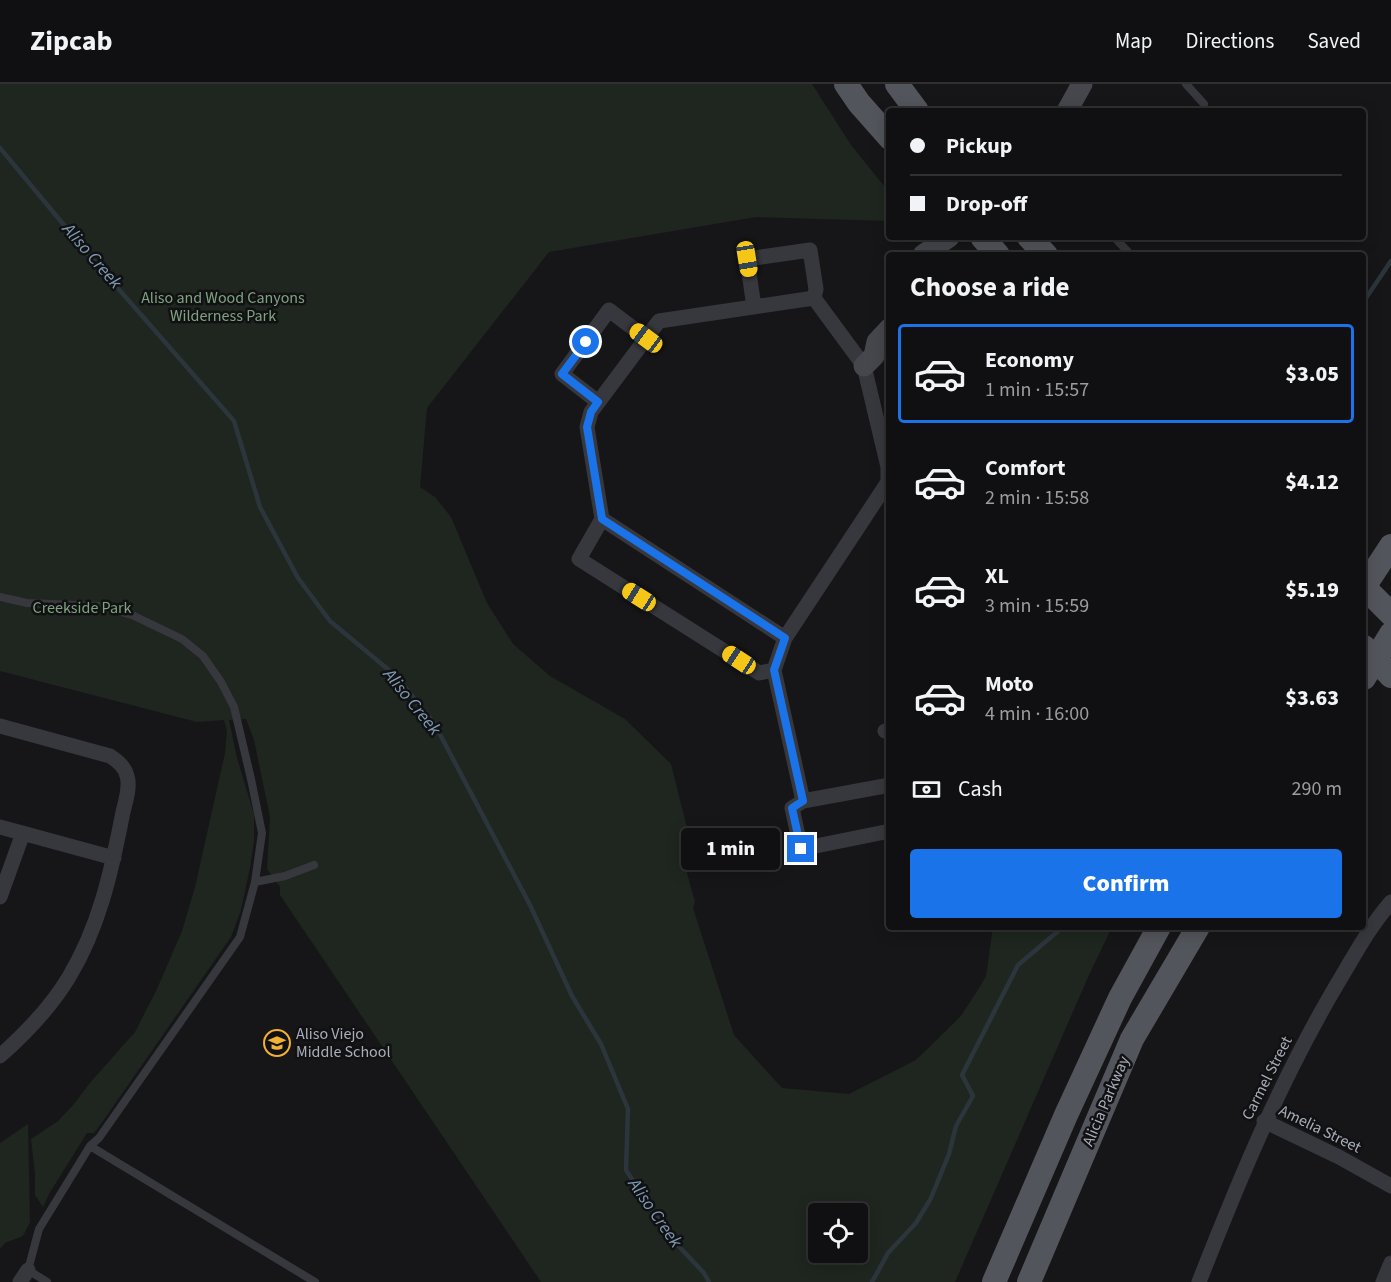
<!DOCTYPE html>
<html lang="en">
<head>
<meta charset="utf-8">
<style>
	:root { --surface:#101012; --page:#1e1e20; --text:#f1f3f6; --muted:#9c9d9f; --line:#303032; --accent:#1a73e8 }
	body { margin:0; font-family:"Source Sans 3",sans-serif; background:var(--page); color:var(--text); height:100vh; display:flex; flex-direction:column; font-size:22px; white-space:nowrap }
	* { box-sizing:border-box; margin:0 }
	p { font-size:20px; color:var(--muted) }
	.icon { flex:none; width:33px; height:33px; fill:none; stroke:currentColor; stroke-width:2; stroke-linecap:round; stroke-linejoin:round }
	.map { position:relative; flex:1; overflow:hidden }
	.drawer { position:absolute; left:886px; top:168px; width:480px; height:678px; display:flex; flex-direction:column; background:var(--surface); border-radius:6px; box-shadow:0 3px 15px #0003,0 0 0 2px var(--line) }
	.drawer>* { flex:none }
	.guide { position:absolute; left:886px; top:24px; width:480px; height:132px; border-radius:6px; box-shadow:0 3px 15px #0003,0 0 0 2px var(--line); display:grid; align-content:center; height:132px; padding:0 24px; background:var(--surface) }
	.controls { position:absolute; left:808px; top:1119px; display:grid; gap:12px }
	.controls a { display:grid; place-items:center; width:60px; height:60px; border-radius:6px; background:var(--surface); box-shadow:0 3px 15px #0003,0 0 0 2px var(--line); font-size:30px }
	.end { position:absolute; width:27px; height:27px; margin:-14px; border:8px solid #1a73e8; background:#fff; box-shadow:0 0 0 3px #fff }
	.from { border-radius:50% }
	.bubble { position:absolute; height:42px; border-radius:6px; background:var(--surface); box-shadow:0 3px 15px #0003,0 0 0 2px var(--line); font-size:20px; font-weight:800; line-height:42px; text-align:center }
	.car { position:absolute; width:18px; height:36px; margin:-18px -9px; border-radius:8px; box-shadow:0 0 4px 2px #0007; background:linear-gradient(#f5c518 24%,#345 0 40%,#f5c518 0 76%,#345 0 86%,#f5c518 0) }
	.guide b { display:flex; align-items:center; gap:21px; height:57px; font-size:22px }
	.guide b+b { border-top:2px solid var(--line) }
	.guide i { width:15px; height:15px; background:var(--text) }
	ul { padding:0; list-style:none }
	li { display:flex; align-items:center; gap:18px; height:99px; margin:0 12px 9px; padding:0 12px; border:3px solid transparent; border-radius:6px }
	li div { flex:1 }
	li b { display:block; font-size:22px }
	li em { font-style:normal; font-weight:800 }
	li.active { border-color:var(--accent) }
	li>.icon { width:54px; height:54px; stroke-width:1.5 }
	h2 { padding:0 24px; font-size:27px; line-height:72px }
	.pay { display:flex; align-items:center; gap:15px; height:66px; padding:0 24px; font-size:22px }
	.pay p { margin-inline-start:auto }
	.action { display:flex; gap:12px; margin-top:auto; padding:12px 24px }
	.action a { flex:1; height:69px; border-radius:6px; background:var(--accent); color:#fff; font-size:24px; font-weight:800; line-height:69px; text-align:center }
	header { display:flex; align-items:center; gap:36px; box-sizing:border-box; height:84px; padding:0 30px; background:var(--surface); border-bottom:2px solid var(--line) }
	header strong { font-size:28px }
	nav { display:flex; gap:33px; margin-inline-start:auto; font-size:21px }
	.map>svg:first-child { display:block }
	.green { fill:#1e261f; fill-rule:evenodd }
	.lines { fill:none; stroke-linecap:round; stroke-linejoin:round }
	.stream { stroke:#2c353c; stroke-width:4.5 }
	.lane { stroke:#37383d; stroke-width:8 }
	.street { stroke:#37383d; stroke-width:15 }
	.secondary { stroke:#45474d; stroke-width:21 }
	.primary { stroke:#53555c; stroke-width:24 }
	.route { stroke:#1a73e8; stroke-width:8 }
	.labels { text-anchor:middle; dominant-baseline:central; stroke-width:5; stroke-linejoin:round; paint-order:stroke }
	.park-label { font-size:16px; fill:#7fa381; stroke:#111113 }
	.poi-label { font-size:16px; fill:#a8adb8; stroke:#111113; text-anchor:start }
	.street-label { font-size:16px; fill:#a8adb8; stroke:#111113 }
	.water-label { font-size:18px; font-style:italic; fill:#7f9bb3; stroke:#111113 }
</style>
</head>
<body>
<header>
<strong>Zipcab</strong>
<nav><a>Map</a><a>Directions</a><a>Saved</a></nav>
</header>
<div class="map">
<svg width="1391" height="1198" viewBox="0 0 1391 1198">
	<rect width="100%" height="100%" fill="#161618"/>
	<path class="green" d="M0 0H812L851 61 889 108V137L756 133 549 168 427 324 420 403 435 413 451 433 487 519 513 560 550 592 625 635 671 680 687 744 685 782 695 818 693 824 734 951 782 1004 849 1010 916 976 961 932 981 901 986 892 993 843H1112L1089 891 955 1198H541L280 811V803L267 785 270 733 254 656 246 635 229 636 237 674 254 730V757L250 784 241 826 231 853 103 1037 94 1049H87L49 1110 43 1123 35 1111V1090L31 1055 58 1037 74 1020 89 1000 135 948 157 905 182 847 195 803 225 669 227 647 224 636 197 638 0 587ZM819 1130H858V1168H819Z
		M28 1040 30 1138 23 1152 5 1159 0 1165V1059Z"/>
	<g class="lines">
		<path class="stream" d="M0 64 88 170 234 337 260 423 298 494 330 537 396 592 434 639 530 821 572 912 601 960 628 1025 626 1086 670 1153 704 1189 709 1198
			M1364 217 1391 177
			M872 1198 888 1169 916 1139 931 1114 949 1070 956 1042 973 1012 962 991 1018 881 1063 843"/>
		<path class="lane" d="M1186 0 1204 20
			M1114 153 1131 171
			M0 513 27 519 99 522 132 531 182 555 203 572 221 598 234 623 251 695 262 749 255 798 240 853 99 1054 90 1062
			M255 798 285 792 314 781
			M47 1198 28 1186 39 1145 90 1062 315 1198"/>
		<path class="street" d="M814 214 864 282 888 383V398L785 554 774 586 759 589 579 475 602 435 587 343 591 328 659 237Z
			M754 223 747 175 810 166 816 205 814 214
			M598 318 562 290 609 226 646 254
			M602 435 785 554
			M774 586 803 717 792 724 801 765 890 747
			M0 642 110 672C118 677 125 683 127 692 131 704 124 721 122 733 111 789 99 843 69 893 51 923 26 949 0 972
			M885 647 890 646
			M803 717 890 701
			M0 743 114 774
			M0 813 23 749
			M1264 1037 1339 1073 1391 1102
			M20 1198 28 1186
			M1199 1198C1239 1096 1280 997 1336 902 1353 874 1369 843 1391 818
			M1383 1198 1391 1179"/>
		<path class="secondary" d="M1067 27 1082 0
			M923 171 949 153
			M864 282 874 272 877 258 890 244"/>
		<path class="primary" d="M846 0 859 19 890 54
			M897 0 917 27
			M982 153 998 171
			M1029 153 1046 171
			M1364 503 1391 462
			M1364 503 1391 530
			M1364 563 1391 592
			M1364 594 1391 550
			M994 1198 1066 1031 1120 914 1159 843
			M1029 1198 1132 955 1198 843"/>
	</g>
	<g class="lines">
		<path class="route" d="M586 258 562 290 598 318 591 328 587 343 602 435 785 554 774 586 803 717 792 724 801 765"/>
	</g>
	<defs>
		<symbol id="school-ring" viewBox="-11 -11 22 22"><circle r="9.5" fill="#111113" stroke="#f2b134" stroke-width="1.5"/><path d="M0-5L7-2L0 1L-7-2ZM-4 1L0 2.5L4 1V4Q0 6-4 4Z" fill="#f2b134"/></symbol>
	</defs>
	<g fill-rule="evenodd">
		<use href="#school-ring" x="262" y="944" width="30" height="30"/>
	</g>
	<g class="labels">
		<g class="park-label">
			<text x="223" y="214">Aliso and Wood Canyons<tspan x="223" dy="18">Wilderness Park</tspan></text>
			<text x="82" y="524">Creekside Park</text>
		</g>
		<g class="poi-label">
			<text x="296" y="950">Aliso Viejo<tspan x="296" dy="18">Middle School</tspan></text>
		</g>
		<g class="street-label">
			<text transform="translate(1267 994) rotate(-63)">Carmel Street</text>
			<text transform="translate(1106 1017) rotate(-67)">Alicia Parkway</text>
			<text transform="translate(1320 1045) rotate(26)">Amelia Street</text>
		</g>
		<g class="water-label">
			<text transform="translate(92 172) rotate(49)">Aliso Creek</text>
			<text transform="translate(412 618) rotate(51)">Aliso Creek</text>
			<text transform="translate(655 1129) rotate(55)">Aliso Creek</text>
		</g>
	</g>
</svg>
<div class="controls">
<a><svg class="icon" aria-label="locate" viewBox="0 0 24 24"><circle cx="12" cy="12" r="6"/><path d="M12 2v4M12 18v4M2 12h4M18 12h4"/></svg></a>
</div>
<i class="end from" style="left:586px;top:258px"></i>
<i class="end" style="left:801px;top:765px"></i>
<div class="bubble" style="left:681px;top:744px;width:99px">1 min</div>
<i class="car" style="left:747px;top:175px;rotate:171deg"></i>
<i class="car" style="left:646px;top:254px;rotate:307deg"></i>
<i class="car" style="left:639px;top:513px;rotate:302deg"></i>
<i class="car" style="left:739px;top:576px;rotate:303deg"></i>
<div class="guide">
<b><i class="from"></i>Pickup</b>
<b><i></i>Drop-off</b>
</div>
<section class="drawer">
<h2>Choose a ride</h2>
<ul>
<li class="active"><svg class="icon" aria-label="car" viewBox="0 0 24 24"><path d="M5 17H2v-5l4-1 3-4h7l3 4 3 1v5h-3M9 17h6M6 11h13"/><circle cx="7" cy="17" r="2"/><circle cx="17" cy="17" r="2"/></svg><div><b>Economy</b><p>1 min · 15:57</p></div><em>$3.05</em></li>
<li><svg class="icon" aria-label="car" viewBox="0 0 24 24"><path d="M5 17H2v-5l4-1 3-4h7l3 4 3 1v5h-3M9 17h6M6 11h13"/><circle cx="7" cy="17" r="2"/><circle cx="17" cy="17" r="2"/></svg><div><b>Comfort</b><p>2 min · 15:58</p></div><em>$4.12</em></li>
<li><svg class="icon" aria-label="car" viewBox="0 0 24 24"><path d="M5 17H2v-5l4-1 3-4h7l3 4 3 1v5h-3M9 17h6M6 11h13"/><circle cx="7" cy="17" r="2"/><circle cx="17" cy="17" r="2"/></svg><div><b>XL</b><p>3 min · 15:59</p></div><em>$5.19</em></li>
<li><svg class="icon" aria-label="car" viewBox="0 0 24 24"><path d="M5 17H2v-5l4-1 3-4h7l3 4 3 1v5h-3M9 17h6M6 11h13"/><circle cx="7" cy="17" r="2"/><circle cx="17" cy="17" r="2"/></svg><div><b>Moto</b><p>4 min · 16:00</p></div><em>$3.63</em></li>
</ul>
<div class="pay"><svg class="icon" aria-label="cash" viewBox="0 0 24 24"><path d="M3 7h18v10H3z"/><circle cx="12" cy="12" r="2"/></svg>Cash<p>290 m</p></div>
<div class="action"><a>Confirm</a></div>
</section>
</div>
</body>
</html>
